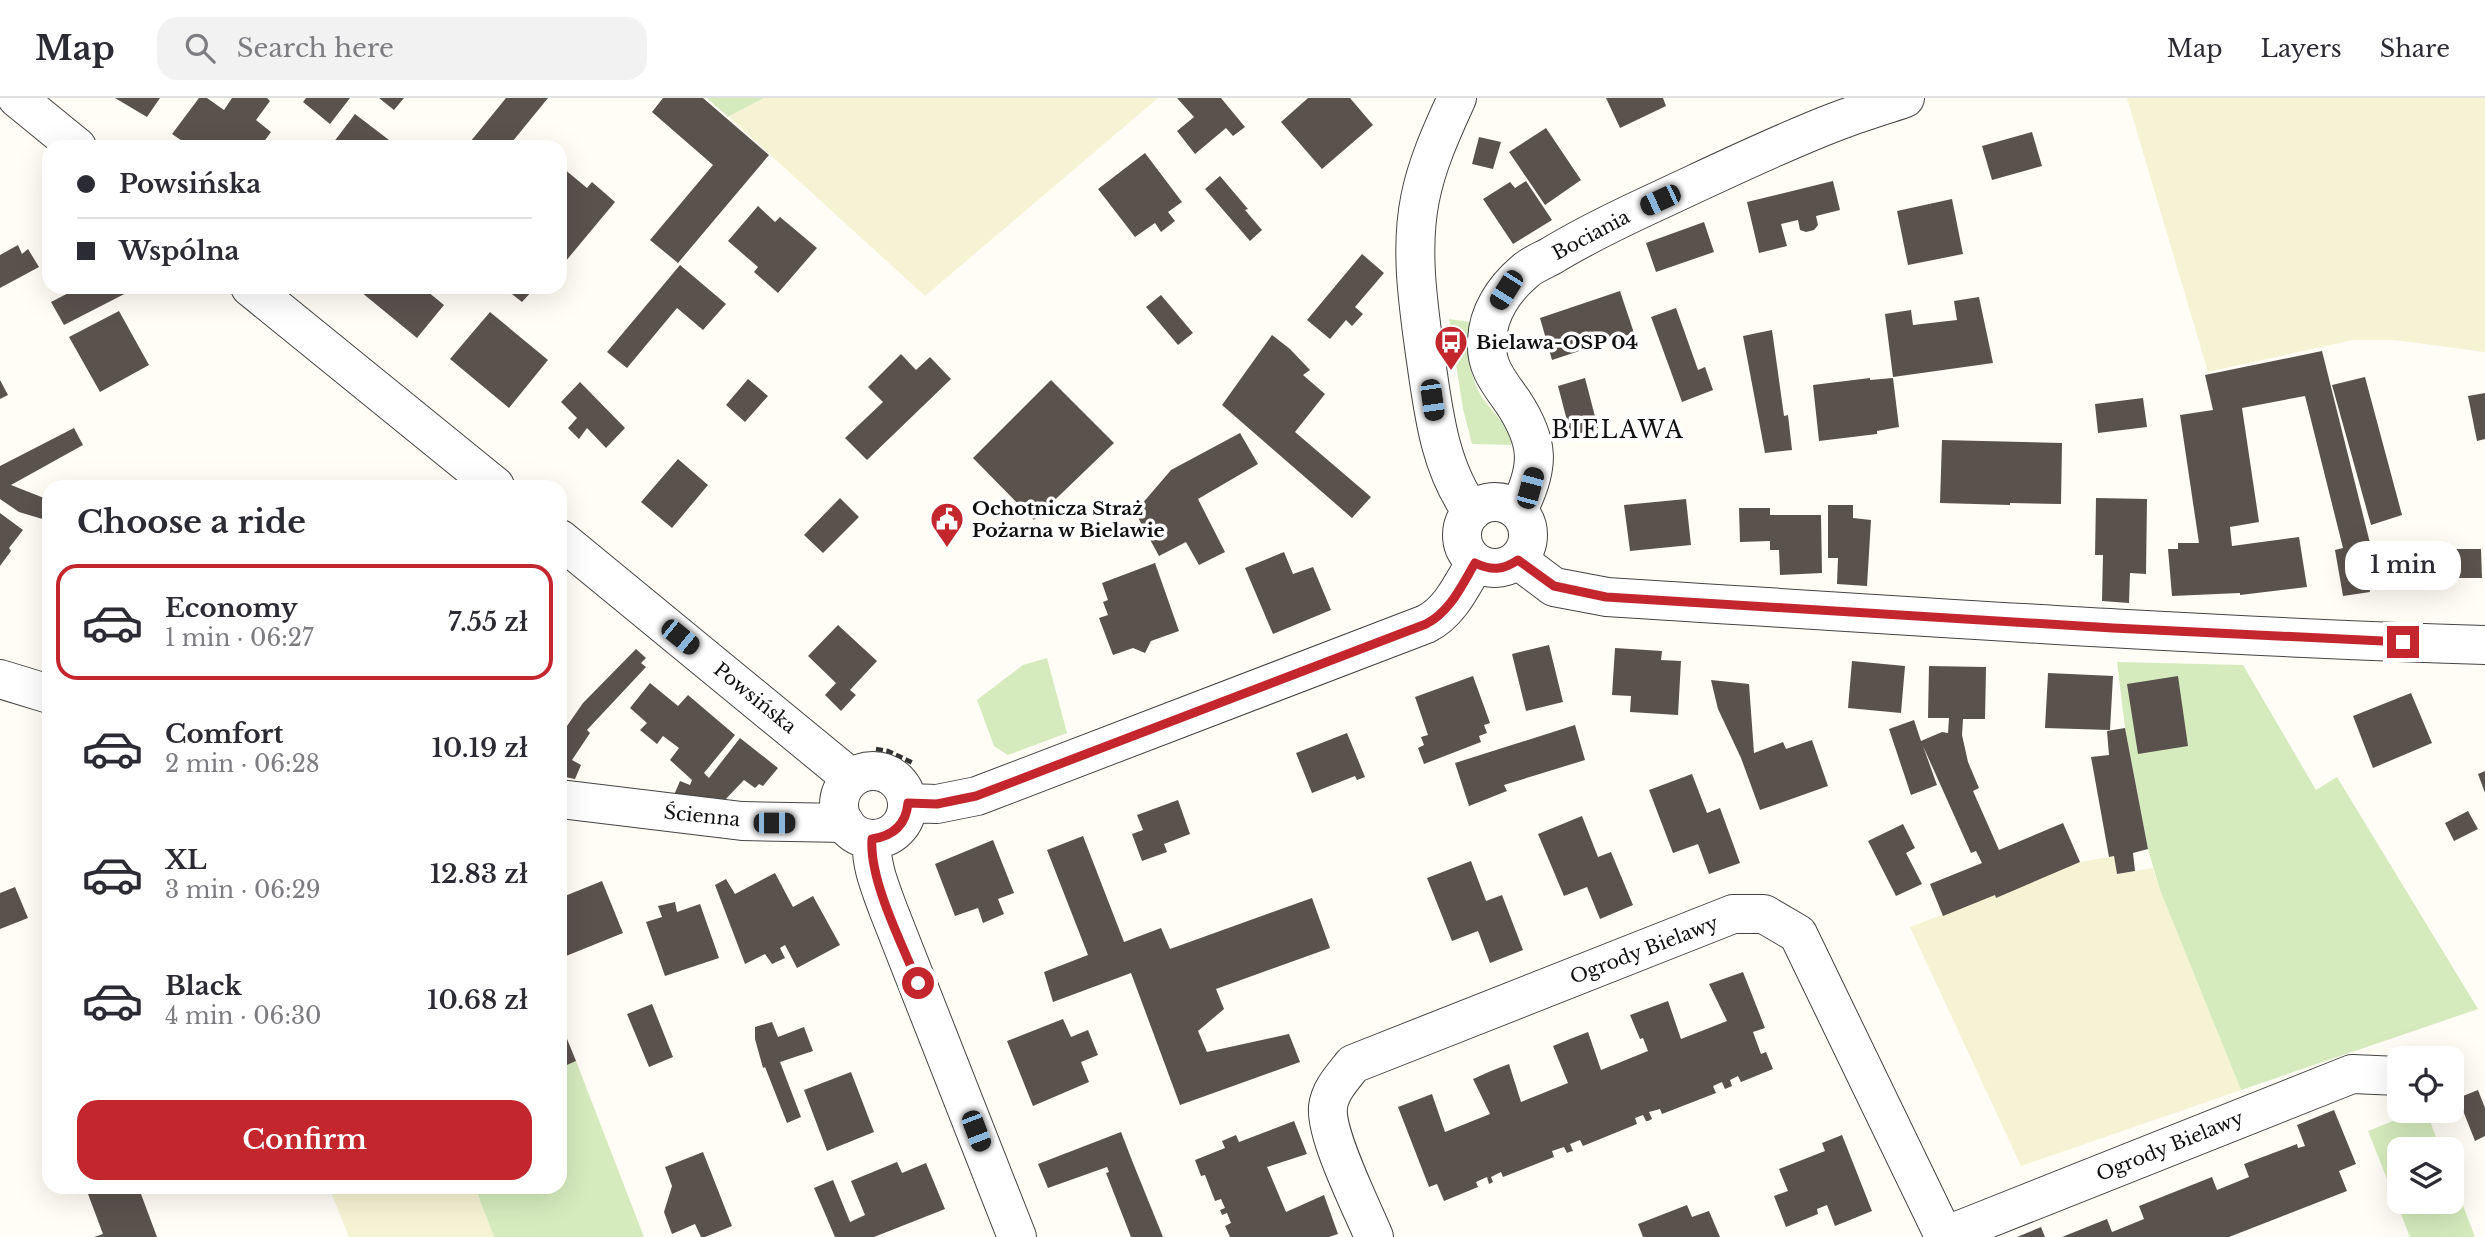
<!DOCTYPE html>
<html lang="en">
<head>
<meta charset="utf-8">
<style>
	:root { --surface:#fff; --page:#f2f2f3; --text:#2b2b33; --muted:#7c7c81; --line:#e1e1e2; --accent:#c4262e }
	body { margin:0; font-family:"Libre Baskerville",serif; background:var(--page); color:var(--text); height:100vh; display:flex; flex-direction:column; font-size:26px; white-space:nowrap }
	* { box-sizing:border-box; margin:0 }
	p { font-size:23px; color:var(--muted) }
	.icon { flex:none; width:38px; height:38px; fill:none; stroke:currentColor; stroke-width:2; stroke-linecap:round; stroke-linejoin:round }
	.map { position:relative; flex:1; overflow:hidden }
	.panel { position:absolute; left:42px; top:382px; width:525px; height:714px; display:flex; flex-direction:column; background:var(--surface); border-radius:21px; box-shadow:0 7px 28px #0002 }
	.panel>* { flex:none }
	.hud { position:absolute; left:42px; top:42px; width:525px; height:154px; border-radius:21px; box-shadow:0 7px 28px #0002; display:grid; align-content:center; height:154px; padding:0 35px; background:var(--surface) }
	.controls { position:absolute; left:2387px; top:948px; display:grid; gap:14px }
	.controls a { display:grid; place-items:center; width:77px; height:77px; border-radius:14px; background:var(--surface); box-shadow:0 7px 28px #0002; font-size:35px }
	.end { position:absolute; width:32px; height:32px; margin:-16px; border:9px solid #c4262e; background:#fff; box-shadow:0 0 0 4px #fff }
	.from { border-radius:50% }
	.bubble { position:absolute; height:49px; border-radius:21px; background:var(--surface); box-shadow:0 7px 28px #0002; font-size:23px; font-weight:600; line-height:49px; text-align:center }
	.car { position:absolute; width:21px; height:42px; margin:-21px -10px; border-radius:9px; box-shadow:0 0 5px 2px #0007; background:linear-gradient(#222 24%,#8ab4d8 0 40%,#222 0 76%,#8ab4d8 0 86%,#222 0) }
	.hud b { display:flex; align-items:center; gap:24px; height:66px; font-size:26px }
	.hud b+b { border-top:2px solid var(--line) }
	.hud i { width:18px; height:18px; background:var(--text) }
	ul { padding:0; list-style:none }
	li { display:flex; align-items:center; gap:21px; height:116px; margin:0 14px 10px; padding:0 21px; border:4px solid transparent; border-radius:21px }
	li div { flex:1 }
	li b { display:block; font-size:26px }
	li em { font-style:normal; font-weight:600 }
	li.selected { border-color:var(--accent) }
	li>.icon { width:63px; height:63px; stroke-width:1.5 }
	h2 { padding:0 35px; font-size:32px; line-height:84px }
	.action { display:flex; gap:14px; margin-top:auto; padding:14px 35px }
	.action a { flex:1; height:80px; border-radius:21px; background:var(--accent); color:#fff; font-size:28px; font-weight:600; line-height:80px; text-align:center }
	header { display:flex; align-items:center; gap:42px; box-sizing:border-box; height:98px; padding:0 35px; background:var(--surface); border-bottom:2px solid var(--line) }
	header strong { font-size:33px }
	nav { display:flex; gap:38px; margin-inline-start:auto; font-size:24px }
	.search { width:490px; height:63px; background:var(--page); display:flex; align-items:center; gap:18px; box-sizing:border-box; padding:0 24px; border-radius:21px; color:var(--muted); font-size:26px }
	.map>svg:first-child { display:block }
	.farmland { fill:#f6f3d4 }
	.green { fill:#d5ebbd }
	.building { fill:#5a524d }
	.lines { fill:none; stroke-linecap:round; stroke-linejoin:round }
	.minor-casing { stroke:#444; stroke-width:40 }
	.tertiary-casing { stroke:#444; stroke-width:40 }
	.path { stroke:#333; stroke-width:4.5; stroke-dasharray:7 3.5; stroke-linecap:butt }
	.minor { stroke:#fff; stroke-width:38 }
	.tertiary { stroke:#fff; stroke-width:38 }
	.route { stroke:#c4262e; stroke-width:9 }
	.labels { text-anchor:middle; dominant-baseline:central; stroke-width:7; stroke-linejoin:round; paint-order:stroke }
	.street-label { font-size:19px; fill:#111; stroke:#fff }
	.poi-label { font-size:19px; font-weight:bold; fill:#111; stroke:#fff; text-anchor:start }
	.quarter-label { font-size:23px; letter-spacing:2px; fill:#111; stroke:#fff }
</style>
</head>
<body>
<header>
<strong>Map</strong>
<div class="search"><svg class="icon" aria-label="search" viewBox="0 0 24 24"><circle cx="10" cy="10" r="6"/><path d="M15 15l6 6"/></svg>Search here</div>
<nav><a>Map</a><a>Layers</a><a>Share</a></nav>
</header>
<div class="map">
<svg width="2485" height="1139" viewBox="0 0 2485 1139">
	<rect width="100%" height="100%" fill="#fffdf5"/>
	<path class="farmland" d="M764 0H1158L925 198 729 19Z
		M2127 0H2485V254L2394 242H2353L2208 274Z
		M2114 758 2117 776 2153 770 2160 792 2241 992 2021 1068 1910 829 2080 764Z
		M329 1089H475L494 1139H349Z"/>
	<path class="green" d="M707 0H764L728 19Z
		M1449 221 1470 224C1467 253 1468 281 1486 305 1498 319 1508 329 1512 347L1472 346 1463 311Z
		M1047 560 1067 635 1008 657 994 648 977 602 1023 567Z
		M2117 564 2243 567 2316 692 2337 679 2478 911 2241 992 2160 792 2148 751 2125 630Z
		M576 963 644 1139H494L475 1089 560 1088V970Z
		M2418 1013H2426L2441 1052H2399V1104H2452V1079L2475 1139H2410L2368 1033Z"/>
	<path class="building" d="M115 0H160L147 19Z
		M199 0H207L224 12 232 0H267L270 3 256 22 271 34 260 49H191L172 36Z
		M306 0H350L330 26 303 4Z
		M379 0H404L394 12Z
		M506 0H548L508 49H466Z
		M663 0H703L769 57 678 165 650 142 713 67 652 14Z
		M1177 0H1221L1245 29 1233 38 1226 30 1195 56 1177 33 1194 19Z
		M1308 0H1350L1373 27 1322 71 1281 24Z
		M1606 0H1663L1666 8 1620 30Z
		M355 16 389 42 383 49H330Z
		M1546 30 1581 82 1545 107 1509 54Z
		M2032 34 2042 68 1992 82 1982 48Z
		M1479 39 1501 44 1493 71 1472 66Z
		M1145 55 1182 104 1168 114 1175 123 1161 134 1155 125 1135 139 1098 91Z
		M563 70 587 90 592 84 615 104 560 170V73Z
		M1220 78 1248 111 1245 112 1262 132 1250 143 1205 91Z
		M1526 83 1552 122 1513 146 1483 101 1510 84 1515 90Z
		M1833 83 1840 112 1816 118 1818 127 1814 132 1806 134 1800 132 1798 122 1781 126 1787 148 1759 155 1747 104Z
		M1952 101 1963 156 1908 167 1897 113Z
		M758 108 775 124 780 119 817 150 778 195 754 174 758 169 728 143Z
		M1704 124 1714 154 1656 174 1646 145Z
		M18 147 22 156 28 151 39 169 0 190V157Z
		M1362 156 1384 175 1355 209 1363 216 1352 228 1346 222 1330 241 1307 222Z
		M680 167 726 206 703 232 677 210 627 270 607 254Z
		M80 189H138L64 227 51 204Z
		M365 189H422L444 207 417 240 361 194Z
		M503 189H544L538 196 533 192 522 204Z
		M1620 193 1634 235 1552 262 1540 220Z
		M1161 197 1193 235 1178 247 1146 209Z
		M1979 199 1993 265 1893 279 1885 216 1911 212 1913 227 1957 222 1954 203Z
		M1676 210 1698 272 1705 269 1713 292 1682 304 1651 219Z
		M119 213 149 267 100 294 69 239Z
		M490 214 548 262 509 310 450 261Z
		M1772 232 1784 318 1788 317 1792 352 1765 355 1743 238Z
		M1272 237 1290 251 1310 272 1303 277 1325 296 1295 334 1371 399 1352 420 1222 307Z
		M2322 253 2370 445 2361 447 2370 494 2343 498 2335 452 2343 450 2305 298 2242 310 2259 424 2230 429 2232 448 2299 439 2307 489 2240 497V495L2172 498 2168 451H2178V445H2199L2180 317 2213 312 2205 277Z
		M901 256 916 272 930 259 951 281 867 362 845 340 883 304 868 289Z
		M2365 279 2402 417 2371 427 2332 287Z
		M1585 280 1598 330 1571 338 1558 288Z
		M1870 280V282L1893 280 1899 329 1877 333V336L1819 343 1813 287Z
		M748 281 768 298 745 324 726 307Z
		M0 282 8 297 0 301Z
		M1051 282 1114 345 1034 422 973 360Z
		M580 284 625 330 606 350 587 330 579 341 568 330 577 320 561 304Z
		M2485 295V341L2477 343 2468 298Z
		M2143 300 2147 329 2098 335 2095 306Z
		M74 330 83 347 11 387 49 402V423L19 414 0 401V368Z
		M1240 335 1258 366 1198 401 1225 454 1199 467 1186 444 1159 458 1135 414 1171 372Z
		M1942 342 2062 345 2061 406 2010 405V407L1940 405Z
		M678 361 708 387 672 430 641 404Z
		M840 400 859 419 823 455 804 437Z
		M2096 400 2147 401 2146 476 2130 475 2129 505 2102 503 2103 457H2095Z
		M1686 401 1691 447 1630 453 1624 407Z
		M1828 407H1853V420L1871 422 1867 488 1837 486 1838 460H1828Z
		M1739 410H1770V417H1821L1822 475 1780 477 1779 452H1770V443L1740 444Z
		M0 415 23 432 9 450 11 453 0 468Z
		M2415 451H2481L2482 480H2416Z
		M1284 454 1293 476 1313 469 1331 512 1273 536 1245 470Z
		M1155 465 1179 533 1151 543 1145 555 1133 550 1113 557 1099 520 1108 517 1103 504 1108 502 1102 485Z
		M838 527 877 563 850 592 856 597 841 613 825 597 836 585 808 558Z
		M1549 547 1563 604 1526 613 1512 556Z
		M1615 550 1662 553 1661 562 1681 563 1678 617 1630 614 1631 598 1612 597Z
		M636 551 646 560 641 565 646 569 587 632 590 635 572 662 581 667 575 681 560 678V638L583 605Z
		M1852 563 1905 568 1901 615 1848 610Z
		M1929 568 1986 569 1985 621H1963L1962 637 1968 664 1979 690 1973 693 1999 752 2063 725 2080 764 1996 800 1995 797 1943 818 1930 786 1982 765 1976 753 1971 755 1923 648 1937 687 1911 697 1889 631 1914 622 1921 643 1942 634 1948 635 1949 620H1928Z
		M2048 575 2113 578 2110 632 2045 630Z
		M1473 578 1490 625 1484 627 1487 635 1479 638 1481 644 1424 666 1418 650 1424 647 1421 639 1428 637 1415 599Z
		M2178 578 2188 648 2138 656 2127 586Z
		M1711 582 1749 586 1754 655 1783 644 1786 651 1812 642 1828 688 1760 712 1741 660 1718 611Z
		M650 585 678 608 688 597 735 637 704 675 709 680 740 640 778 670 763 688 759 686 755 690 744 682 721 706 674 697 680 683 690 687 692 682 670 662 679 650 663 638 657 646 640 632 647 625 630 610Z
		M2411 595 2432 645 2373 670 2353 618Z
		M1575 627 1585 662 1504 687 1507 693 1469 708 1455 665Z
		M2125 630 2148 751 2133 755 2135 773 2117 776 2114 758 2109 759 2091 659 2109 657 2107 633Z
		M1347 635 1365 679 1357 682 1355 678 1312 695 1296 655Z
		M2485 673V695L2478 676Z
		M1692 676 1707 715 1720 710 1740 765 1709 776 1698 746 1673 755 1649 692Z
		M1178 702 1190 736 1164 746 1167 754 1142 763 1132 736 1143 732 1137 717Z
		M2468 713 2478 731 2454 743 2445 725Z
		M1582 718 1598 759 1611 754 1633 807 1600 821 1587 789 1564 798 1538 736Z
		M1903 726 1915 750 1906 755 1922 786 1896 798 1868 743Z
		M1083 738 1124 844 1161 830 1170 851 1312 800 1330 850 1216 891 1224 911 1198 933 1207 954 1289 936 1300 964 1180 1007 1131 875 1053 904 1044 874 1088 857 1047 752Z
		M993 742 1014 795 998 801 1004 816 983 825 978 810 955 818 935 766Z
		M1471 763 1486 803 1502 797 1523 852 1490 865 1478 833 1452 843 1427 780Z
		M775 775 793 809 813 798 840 847 797 870 785 847 780 850 785 860 772 866 765 856 745 866 715 787 726 781 735 796Z
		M602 783 623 835 566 858 560 842V800Z
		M15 789 28 820 0 831V795Z
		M675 804 677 814 700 806 719 860 665 878 646 824 662 819 658 808Z
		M1743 874 1765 930 1753 934 1761 956 1766 954 1773 971 1741 984 1738 978 1730 982 1732 988 1725 991 1722 984 1713 988 1716 995 1662 1016 1660 1011 1649 1014 1652 1021 1648 1023H1646L1643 1017 1635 1020 1637 1026 1583 1048 1580 1042 1570 1046 1573 1053 1569 1054 1567 1055 1564 1049 1552 1053 1554 1059 1503 1079 1501 1074 1491 1079 1493 1084 1489 1086 1487 1079 1476 1084 1478 1089 1444 1103 1437 1086 1429 1089 1398 1009 1432 996 1445 1034 1490 1016 1473 981 1491 973 1509 966 1521 1004 1568 985 1553 948 1570 941 1588 934 1601 972 1648 953 1643 940 1640 941 1630 917 1668 903 1681 941 1727 923 1709 886Z
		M652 906 673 959 649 969 627 916Z
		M1063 921 1071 939 1088 932 1098 957 1081 964 1089 984 1033 1008 1007 943Z
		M772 924 778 939 804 929 813 953 780 964 801 1019 787 1025 765 969 763 970 755 941V929Z
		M563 931 576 963 560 970V932Z
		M851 974 874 1034 827 1053 804 992Z
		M2478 992 2485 1010V1038L2475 1043 2458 1000Z
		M2334 1012 2356 1066 2339 1073 2347 1093 2229 1139H2062L2107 1121 2112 1134 2144 1121 2139 1108 2212 1079 2217 1092 2249 1079 2244 1066 2297 1046 2298 1050 2305 1048 2297 1027Z
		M1294 1023 1307 1056 1267 1069 1286 1114 1324 1097 1338 1136 1329 1139H1230L1225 1128 1231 1125 1227 1115 1222 1117 1220 1112 1225 1110 1221 1101 1215 1103 1205 1077 1201 1078 1195 1062 1225 1050 1222 1043 1236 1037 1239 1044Z
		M1121 1034 1133 1065 1163 1139H1131L1106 1075 1109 1074 1107 1069 1048 1090 1038 1066Z
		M1842 1037 1872 1113 1835 1128 1827 1107 1817 1111 1818 1116 1786 1129 1774 1098 1788 1093 1779 1071 1825 1053 1822 1045Z
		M703 1054 732 1128 705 1139H701L695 1126 672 1136 664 1114 672 1088 665 1069Z
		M897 1064 902 1075 926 1065 945 1111 874 1139H835L814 1090 833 1082 850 1124 865 1117 851 1083Z
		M85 1088H138L157 1139H94L103 1136Z
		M1687 1107 1692 1119 1709 1113 1720 1139H1643L1638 1126Z
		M2041 1129 2045 1139H2017Z"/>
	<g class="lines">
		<defs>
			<path id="minor" d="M17 0 77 49
				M250 189 495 388
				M1518 412C1540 369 1540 345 1513 304 1499 284 1485 269 1487 242 1488 215 1504 191 1524 174 1531 167 1542 163 1551 158 1582 139 1613 124 1645 109 1708 80 1770 49 1835 24 1858 15 1882 8 1905 0
				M560 441 851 680
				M1518 462 1554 489 1607 499C1899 517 2192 538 2485 547
				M0 581 49 596
				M560 701 742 723 845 725
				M1374 1139C1362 1110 1325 1037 1328 1009 1330 992 1343 979 1353 966L1733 816H1764L1798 836 1944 1138
				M1942 1139 2352 976 2399 978"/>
			<path id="tertiary" d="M1457 0C1442 33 1427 65 1420 101 1410 151 1418 205 1425 256 1433 309 1438 368 1472 414
				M1462 437a33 33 0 1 1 66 0a33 33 0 1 1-66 0Z
				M839 707a34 34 0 1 1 68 0a34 34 0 1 1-68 0Z
				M908 705 937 706 977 698 1426 526C1450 514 1462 487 1475 465
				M872 741C870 766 880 789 888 811L1017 1139"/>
		</defs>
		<use href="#minor" class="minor-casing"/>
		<use href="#tertiary" class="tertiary-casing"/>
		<path class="path" d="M876 651 888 653 913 665"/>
		<use href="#minor" class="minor"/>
		<use href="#tertiary" class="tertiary"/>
	</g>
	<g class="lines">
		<path class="route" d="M918 885C902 846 869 782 872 741 893 738 906 727 908 705L937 706 976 698 1426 526C1450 514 1462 487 1475 465 1492 473 1503 472 1518 462L1554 488 1606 499 2113 530 2403 544"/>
	</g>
	<defs>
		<symbol id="bus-pin" viewBox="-11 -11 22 30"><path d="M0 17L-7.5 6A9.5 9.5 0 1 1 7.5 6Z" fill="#c4262e" stroke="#fff"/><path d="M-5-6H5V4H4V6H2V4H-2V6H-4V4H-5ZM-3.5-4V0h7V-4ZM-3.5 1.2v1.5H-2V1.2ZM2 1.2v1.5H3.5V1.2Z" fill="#fff"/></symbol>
		<symbol id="civic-pin" viewBox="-11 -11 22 30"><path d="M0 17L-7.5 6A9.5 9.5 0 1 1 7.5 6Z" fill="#c4262e" stroke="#fff"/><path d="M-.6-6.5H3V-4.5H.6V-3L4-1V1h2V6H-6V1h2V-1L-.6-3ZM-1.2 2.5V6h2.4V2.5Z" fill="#fff"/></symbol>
	</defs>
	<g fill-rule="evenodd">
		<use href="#bus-pin" x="1432" y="225" width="38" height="52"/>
		<use href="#civic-pin" x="928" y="402" width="38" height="52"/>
	</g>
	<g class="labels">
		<g class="street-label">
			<text transform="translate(1591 137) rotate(-28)">Bociania</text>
			<text transform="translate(755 600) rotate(39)">Powsińska</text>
			<text transform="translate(702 718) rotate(6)">Ścienna</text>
			<text transform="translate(1644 852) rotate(-21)">Ogrody Bielawy</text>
			<text transform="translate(2170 1048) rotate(-22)">Ogrody Bielawy</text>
		</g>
		<g class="poi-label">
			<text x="1476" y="244">Bielawa-OSP 04</text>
			<text x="972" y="410">Ochotnicza Straż<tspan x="972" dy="22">Pożarna w Bielawie</tspan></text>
		</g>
		<g class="quarter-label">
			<text x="1618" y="332">BIELAWA</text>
		</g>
	</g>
</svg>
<div class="controls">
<a><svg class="icon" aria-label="locate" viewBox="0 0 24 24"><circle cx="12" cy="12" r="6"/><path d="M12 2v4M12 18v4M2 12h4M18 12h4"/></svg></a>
<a><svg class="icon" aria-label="layers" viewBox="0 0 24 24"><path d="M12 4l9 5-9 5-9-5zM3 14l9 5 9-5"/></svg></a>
</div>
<i class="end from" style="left:918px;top:885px"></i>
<i class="end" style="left:2403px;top:544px"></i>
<div class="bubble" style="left:2345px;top:443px;width:116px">1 min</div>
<i class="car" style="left:1660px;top:102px;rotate:245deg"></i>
<i class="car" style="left:1506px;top:192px;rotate:212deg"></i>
<i class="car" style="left:1432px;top:302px;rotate:172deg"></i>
<i class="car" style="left:1530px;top:390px;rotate:15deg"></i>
<i class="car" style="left:680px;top:539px;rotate:129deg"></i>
<i class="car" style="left:774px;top:725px;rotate:90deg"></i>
<i class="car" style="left:976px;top:1033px;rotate:159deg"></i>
<div class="hud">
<b><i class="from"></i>Powsińska</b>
<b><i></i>Wspólna</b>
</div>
<section class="panel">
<h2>Choose a ride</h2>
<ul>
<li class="selected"><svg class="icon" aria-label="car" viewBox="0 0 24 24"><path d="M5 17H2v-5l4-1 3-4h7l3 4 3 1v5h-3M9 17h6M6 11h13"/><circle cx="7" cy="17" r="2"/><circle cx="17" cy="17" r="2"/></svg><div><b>Economy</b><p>1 min · 06:27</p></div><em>7.55 zł</em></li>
<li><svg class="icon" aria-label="car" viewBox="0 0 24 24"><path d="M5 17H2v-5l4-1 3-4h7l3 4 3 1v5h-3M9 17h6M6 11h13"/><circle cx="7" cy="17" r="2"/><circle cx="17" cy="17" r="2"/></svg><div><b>Comfort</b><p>2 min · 06:28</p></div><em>10.19 zł</em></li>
<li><svg class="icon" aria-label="car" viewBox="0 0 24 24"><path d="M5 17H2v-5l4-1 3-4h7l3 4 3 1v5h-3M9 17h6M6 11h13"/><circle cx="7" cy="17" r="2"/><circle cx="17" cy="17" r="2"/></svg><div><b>XL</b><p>3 min · 06:29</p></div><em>12.83 zł</em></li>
<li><svg class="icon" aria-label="car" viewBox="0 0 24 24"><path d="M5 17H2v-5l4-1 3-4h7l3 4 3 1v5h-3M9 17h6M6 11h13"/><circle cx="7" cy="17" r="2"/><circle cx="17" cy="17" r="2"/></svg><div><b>Black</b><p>4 min · 06:30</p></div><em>10.68 zł</em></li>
</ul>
<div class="action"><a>Confirm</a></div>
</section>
</div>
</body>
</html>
